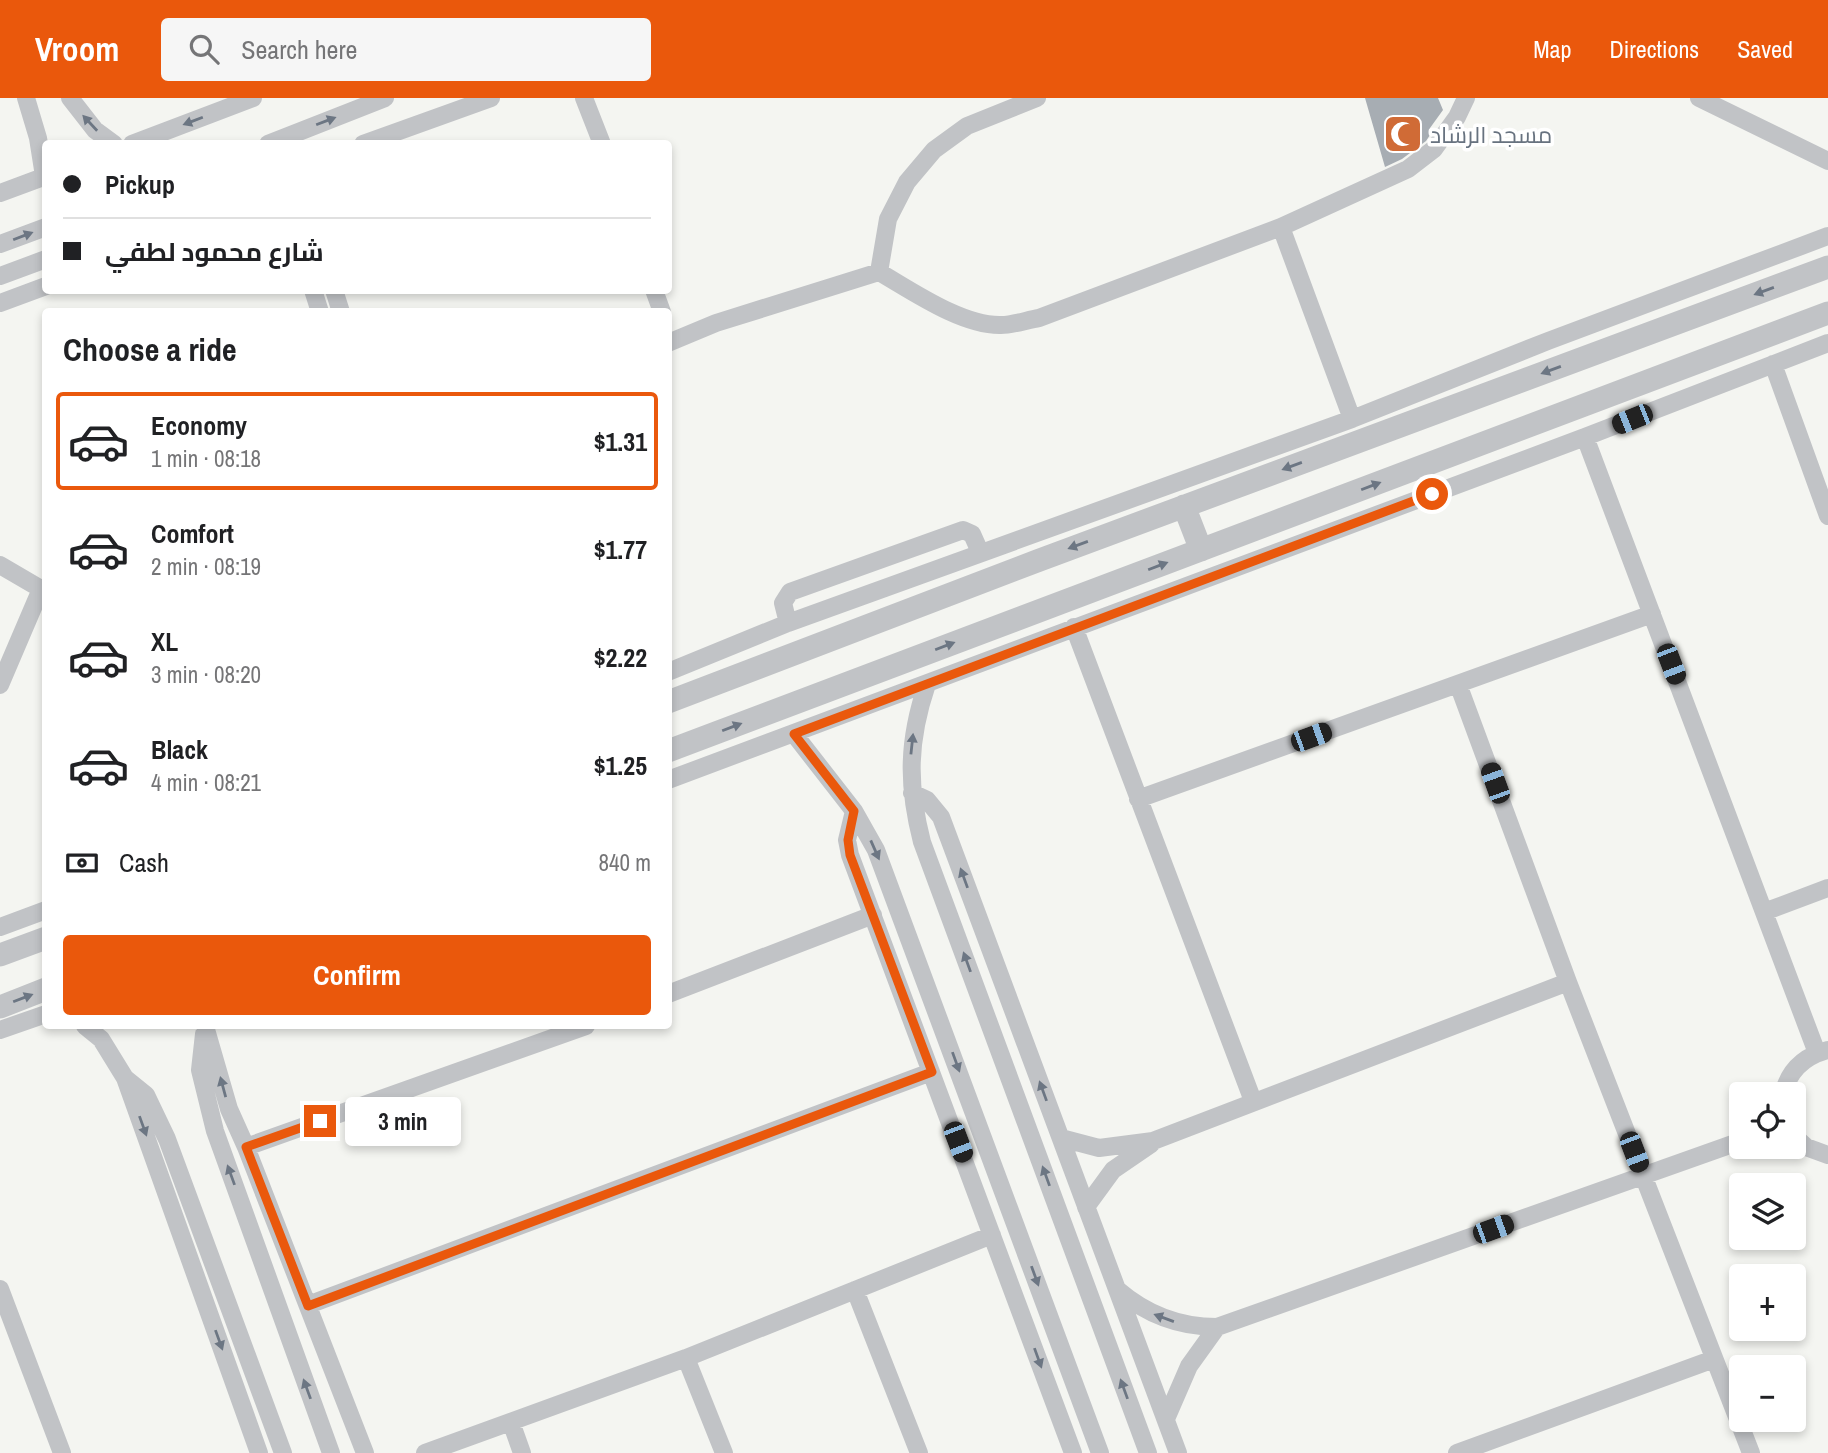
<!DOCTYPE html>
<html lang="en">
<head>
<meta charset="utf-8">
<style>
	:root { --surface:#fff; --page:#f6f6f6; --text:#202124; --muted:#757577; --line:#e0e0e0; --accent:#ea580c }
	body { margin:0; font-family:"Archivo Narrow",Cairo,sans-serif; background:var(--page); color:var(--text); height:100vh; display:flex; flex-direction:column; font-size:26px; white-space:nowrap }
	* { box-sizing:border-box; margin:0 }
	p { font-size:23px; color:var(--muted) }
	.icon { flex:none; width:38px; height:38px; fill:none; stroke:currentColor; stroke-width:2; stroke-linecap:round; stroke-linejoin:round }
	.map { position:relative; flex:1; overflow:hidden }
	.sheet { position:absolute; left:42px; top:210px; width:630px; height:721px; display:flex; flex-direction:column; background:var(--surface); border-radius:7px; box-shadow:0 4px 10px #0003 }
	.sheet>* { flex:none }
	.guide { position:absolute; left:42px; top:42px; width:630px; height:154px; border-radius:7px; box-shadow:0 4px 10px #0003; display:grid; align-content:center; height:154px; padding:0 21px; background:var(--surface) }
	.tools { position:absolute; left:1729px; top:984px; display:grid; gap:14px }
	.tools a { display:grid; place-items:center; width:77px; height:77px; border-radius:7px; background:var(--surface); box-shadow:0 4px 10px #0003; font-size:35px }
	.end { position:absolute; width:32px; height:32px; margin:-16px; border:9px solid #ea580c; background:#fff; box-shadow:0 0 0 4px #fff }
	.from { border-radius:50% }
	.bubble { position:absolute; height:49px; border-radius:7px; background:var(--surface); box-shadow:0 4px 10px #0003; font-size:23px; font-weight:800; line-height:49px; text-align:center }
	.car { position:absolute; width:21px; height:42px; margin:-21px -10px; border-radius:9px; box-shadow:0 0 5px 2px #0007; background:linear-gradient(#222 24%,#8ab4d8 0 40%,#222 0 76%,#8ab4d8 0 86%,#222 0) }
	.guide b { display:flex; align-items:center; gap:24px; height:66px; font-size:26px }
	.guide b+b { border-top:2px solid var(--line) }
	.guide i { width:18px; height:18px; background:var(--text) }
	ul { padding:0; list-style:none }
	li { display:flex; align-items:center; gap:21px; height:98px; margin:0 14px 10px; padding:0 7px; border:4px solid transparent; border-radius:7px }
	li div { flex:1 }
	li b { display:block; font-size:26px }
	li em { font-style:normal; font-weight:800 }
	li.current { border-color:var(--accent) }
	li>.icon { width:63px; height:63px; stroke-width:1.5 }
	h2 { padding:0 21px; font-size:32px; line-height:84px }
	.pay { display:flex; align-items:center; gap:18px; height:77px; padding:0 21px; font-size:26px }
	.pay p { margin-inline-start:auto }
	.action { display:flex; gap:14px; margin-top:auto; padding:14px 21px }
	.action a { flex:1; height:80px; border-radius:7px; background:var(--accent); color:#fff; font-size:28px; font-weight:800; line-height:80px; text-align:center }
	header { display:flex; align-items:center; gap:42px; box-sizing:border-box; height:98px; padding:0 35px; background:var(--accent); color:#fff }
	header strong { font-size:33px }
	nav { display:flex; gap:38px; margin-inline-start:auto; font-size:24px }
	.search { width:490px; height:63px; background:var(--page); display:flex; align-items:center; gap:18px; box-sizing:border-box; padding:0 24px; border-radius:7px; color:var(--muted); font-size:26px }
	.map>svg:first-child { display:block }
	.building { fill:#a7adb3 }
	.lines { fill:none; stroke-linecap:round; stroke-linejoin:round }
	.minor { stroke:#c1c3c6; stroke-width:18 }
	.tertiary { stroke:#c1c3c6; stroke-width:23 }
	.oneway { fill:#6c7683 }
	.route { stroke:#ea580c; stroke-width:9 }
	.labels { text-anchor:middle; dominant-baseline:central; stroke-width:7; stroke-linejoin:round; paint-order:stroke }
	.poi-label { font-size:23px; fill:#67727f; stroke:#fff; text-anchor:start }
</style>
</head>
<body>
<header>
<strong>Vroom</strong>
<div class="search"><svg class="icon" aria-label="search" viewBox="0 0 24 24"><circle cx="10" cy="10" r="6"/><path d="M15 15l6 6"/></svg>Search here</div>
<nav><a>Map</a><a>Directions</a><a>Saved</a></nav>
</header>
<div class="map">
<svg width="1828" height="1355" viewBox="0 0 1828 1355">
	<rect width="100%" height="100%" fill="#f4f5f1"/>
	<path class="building" d="M1365 0H1438L1443 12 1430 30V37L1426 43 1402 61 1385 69Z"/>
	<g class="lines">
		<path class="minor" d="M26 0 38 40 44 78
			M70 0 95 32 114 46
			M584 0 602 46
			M1699 0 1828 63
			M132 46 253 0
			M268 46 385 0
			M363 46 491 0
			M0 95 46 78
			M1281 129 1352 321
			M0 146 46 129
			M879 174 888 121 907 84 934 52 967 28 1037 0
			M0 178 46 161
			M313 192 320 214
			M334 192 341 214
			M654 192 662 214
			M0 205 46 188
			M668 245 716 225 879 174C912 193 962 228 1001 227 1013 227 1027 222 1039 220L1281 129 1408 71 1434 51 1457 19 1466 0
			M1773 266 1828 418
			M1585 339 1817 955
			M0 467 41 491
			M788 525 783 505 790 494 963 432 972 436 980 454
			M1074 529 1253 1003
			M668 574 788 525 1352 321 1548 243 1828 138
			M927 586C908 642 907 686 922 744L1148 1355
			M1458 586 1568 884 1751 1355
			M0 587 41 491 46 489
			M794 636 854 713 876 752 1100 1355
			M668 682 1585 339 1828 245
			M912 695 927 702 941 719 1178 1355
			M1138 701 1652 516
			M854 713 847 742 850 757 1073 1355
			M1764 814 1828 790
			M0 829 46 812
			M668 896 873 817
			M85 928 101 941 125 980 259 1355
			M205 928 229 1011 246 1049 365 1355
			M0 932 46 916
			M204 936 200 972 215 1033 331 1355
			M125 980 146 997 167 1041 283 1355
			M1783 996C1789 972 1804 958 1828 952
			M1794 1038 1806 1049 1828 1057
			M1061 1040 1099 1050 1153 1043 1568 884
			M246 1049 586 928
			M1086 1109 1113 1072 1151 1046
			M0 1191 62 1355
			M855 1192 919 1355
			M1118 1192C1147 1217 1179 1229 1217 1229L1741 1043
			M308 1207 931 974
			M686 1260 724 1355
			M1166 1321 1189 1268 1217 1229
			M511 1324 522 1355
			M425 1355 686 1260 992 1137
			M1457 1355 1714 1261"/>
		<path class="tertiary" d="M1184 408 1201 452
			M668 604 1037 463 1828 169
			M668 653 1828 215
			M0 857 46 840
			M0 909 46 891"/>
	</g>
	<defs><path id="oneway-solid" d="M-6-.8H1V-3.2L6.5 0L1 3.2V.8H-6Z" transform="scale(1.75)"/></defs>
	<g class="oneway">
		<use href="#oneway-solid" transform="translate(193 23) rotate(159)"/>
		<use href="#oneway-solid" transform="translate(326 23) rotate(-21)"/>
		<use href="#oneway-solid" transform="translate(90 25) rotate(-133)"/>
		<use href="#oneway-solid" transform="translate(23 138) rotate(-21)"/>
		<use href="#oneway-solid" transform="translate(1764 193) rotate(160)"/>
		<use href="#oneway-solid" transform="translate(1551 272) rotate(160)"/>
		<use href="#oneway-solid" transform="translate(1292 368) rotate(160)"/>
		<use href="#oneway-solid" transform="translate(1371 388) rotate(-21)"/>
		<use href="#oneway-solid" transform="translate(1078 447) rotate(160)"/>
		<use href="#oneway-solid" transform="translate(1158 468) rotate(-21)"/>
		<use href="#oneway-solid" transform="translate(945 548) rotate(-21)"/>
		<use href="#oneway-solid" transform="translate(732 629) rotate(-21)"/>
		<use href="#oneway-solid" transform="translate(912 646) rotate(-84)"/>
		<use href="#oneway-solid" transform="translate(875 752) rotate(66)"/>
		<use href="#oneway-solid" transform="translate(964 780) rotate(-110)"/>
		<use href="#oneway-solid" transform="translate(967 864) rotate(-110)"/>
		<use href="#oneway-solid" transform="translate(23 900) rotate(-21)"/>
		<use href="#oneway-solid" transform="translate(956 964) rotate(70)"/>
		<use href="#oneway-solid" transform="translate(223 989) rotate(-105)"/>
		<use href="#oneway-solid" transform="translate(1043 993) rotate(-110)"/>
		<use href="#oneway-solid" transform="translate(143 1028) rotate(70)"/>
		<use href="#oneway-solid" transform="translate(231 1077) rotate(-110)"/>
		<use href="#oneway-solid" transform="translate(1046 1078) rotate(-110)"/>
		<use href="#oneway-solid" transform="translate(1035 1178) rotate(70)"/>
		<use href="#oneway-solid" transform="translate(1164 1220) rotate(-160)"/>
		<use href="#oneway-solid" transform="translate(219 1242) rotate(70)"/>
		<use href="#oneway-solid" transform="translate(1038 1260) rotate(70)"/>
		<use href="#oneway-solid" transform="translate(307 1291) rotate(-110)"/>
		<use href="#oneway-solid" transform="translate(1124 1291) rotate(-110)"/>
	</g>
	<g class="lines">
		<path class="route" d="M320 1023 246 1049 308 1208 932 974 850 757 848 742 854 713 794 636 1432 396"/>
	</g>
	<defs>
		<symbol id="mosque-square" viewBox="-11 -11 22 22"><rect x="-9" y="-9" width="18" height="18" rx="4" fill="#d06b36" stroke="#fff"/><path d="M3.5-4.9A6 6 0 1 0 3.5 4.9A5 5 0 1 1 3.5-4.9Z" fill="#fff"/></symbol>
	</defs>
	<g fill-rule="evenodd">
		<use href="#mosque-square" x="1381" y="14" width="44" height="44"/>
	</g>
	<g class="labels">
		<g class="poi-label">
			<text x="1430" y="36">مسجد الرشاد</text>
		</g>
	</g>
</svg>
<div class="tools">
<a><svg class="icon" aria-label="locate" viewBox="0 0 24 24"><circle cx="12" cy="12" r="6"/><path d="M12 2v4M12 18v4M2 12h4M18 12h4"/></svg></a>
<a><svg class="icon" aria-label="layers" viewBox="0 0 24 24"><path d="M12 4l9 5-9 5-9-5zM3 14l9 5 9-5"/></svg></a>
<a>+</a>
<a>−</a>
</div>
<i class="end from" style="left:1432px;top:396px"></i>
<i class="end" style="left:320px;top:1023px"></i>
<div class="bubble" style="left:345px;top:999px;width:116px">3 min</div>
<i class="car" style="left:1632px;top:321px;rotate:248deg"></i>
<i class="car" style="left:1671px;top:566px;rotate:159deg"></i>
<i class="car" style="left:1311px;top:639px;rotate:70deg"></i>
<i class="car" style="left:1495px;top:685px;rotate:340deg"></i>
<i class="car" style="left:958px;top:1044px;rotate:159deg"></i>
<i class="car" style="left:1634px;top:1054px;rotate:159deg"></i>
<i class="car" style="left:1493px;top:1131px;rotate:70deg"></i>
<div class="guide">
<b><i class="from"></i>Pickup</b>
<b><i></i>شارع محمود لطفي</b>
</div>
<section class="sheet">
<h2>Choose a ride</h2>
<ul>
<li class="current"><svg class="icon" aria-label="car" viewBox="0 0 24 24"><path d="M5 17H2v-5l4-1 3-4h7l3 4 3 1v5h-3M9 17h6M6 11h13"/><circle cx="7" cy="17" r="2"/><circle cx="17" cy="17" r="2"/></svg><div><b>Economy</b><p>1 min · 08:18</p></div><em>$1.31</em></li>
<li><svg class="icon" aria-label="car" viewBox="0 0 24 24"><path d="M5 17H2v-5l4-1 3-4h7l3 4 3 1v5h-3M9 17h6M6 11h13"/><circle cx="7" cy="17" r="2"/><circle cx="17" cy="17" r="2"/></svg><div><b>Comfort</b><p>2 min · 08:19</p></div><em>$1.77</em></li>
<li><svg class="icon" aria-label="car" viewBox="0 0 24 24"><path d="M5 17H2v-5l4-1 3-4h7l3 4 3 1v5h-3M9 17h6M6 11h13"/><circle cx="7" cy="17" r="2"/><circle cx="17" cy="17" r="2"/></svg><div><b>XL</b><p>3 min · 08:20</p></div><em>$2.22</em></li>
<li><svg class="icon" aria-label="car" viewBox="0 0 24 24"><path d="M5 17H2v-5l4-1 3-4h7l3 4 3 1v5h-3M9 17h6M6 11h13"/><circle cx="7" cy="17" r="2"/><circle cx="17" cy="17" r="2"/></svg><div><b>Black</b><p>4 min · 08:21</p></div><em>$1.25</em></li>
</ul>
<div class="pay"><svg class="icon" aria-label="cash" viewBox="0 0 24 24"><path d="M3 7h18v10H3z"/><circle cx="12" cy="12" r="2"/></svg>Cash<p>840 m</p></div>
<div class="action"><a>Confirm</a></div>
</section>
</div>
</body>
</html>
